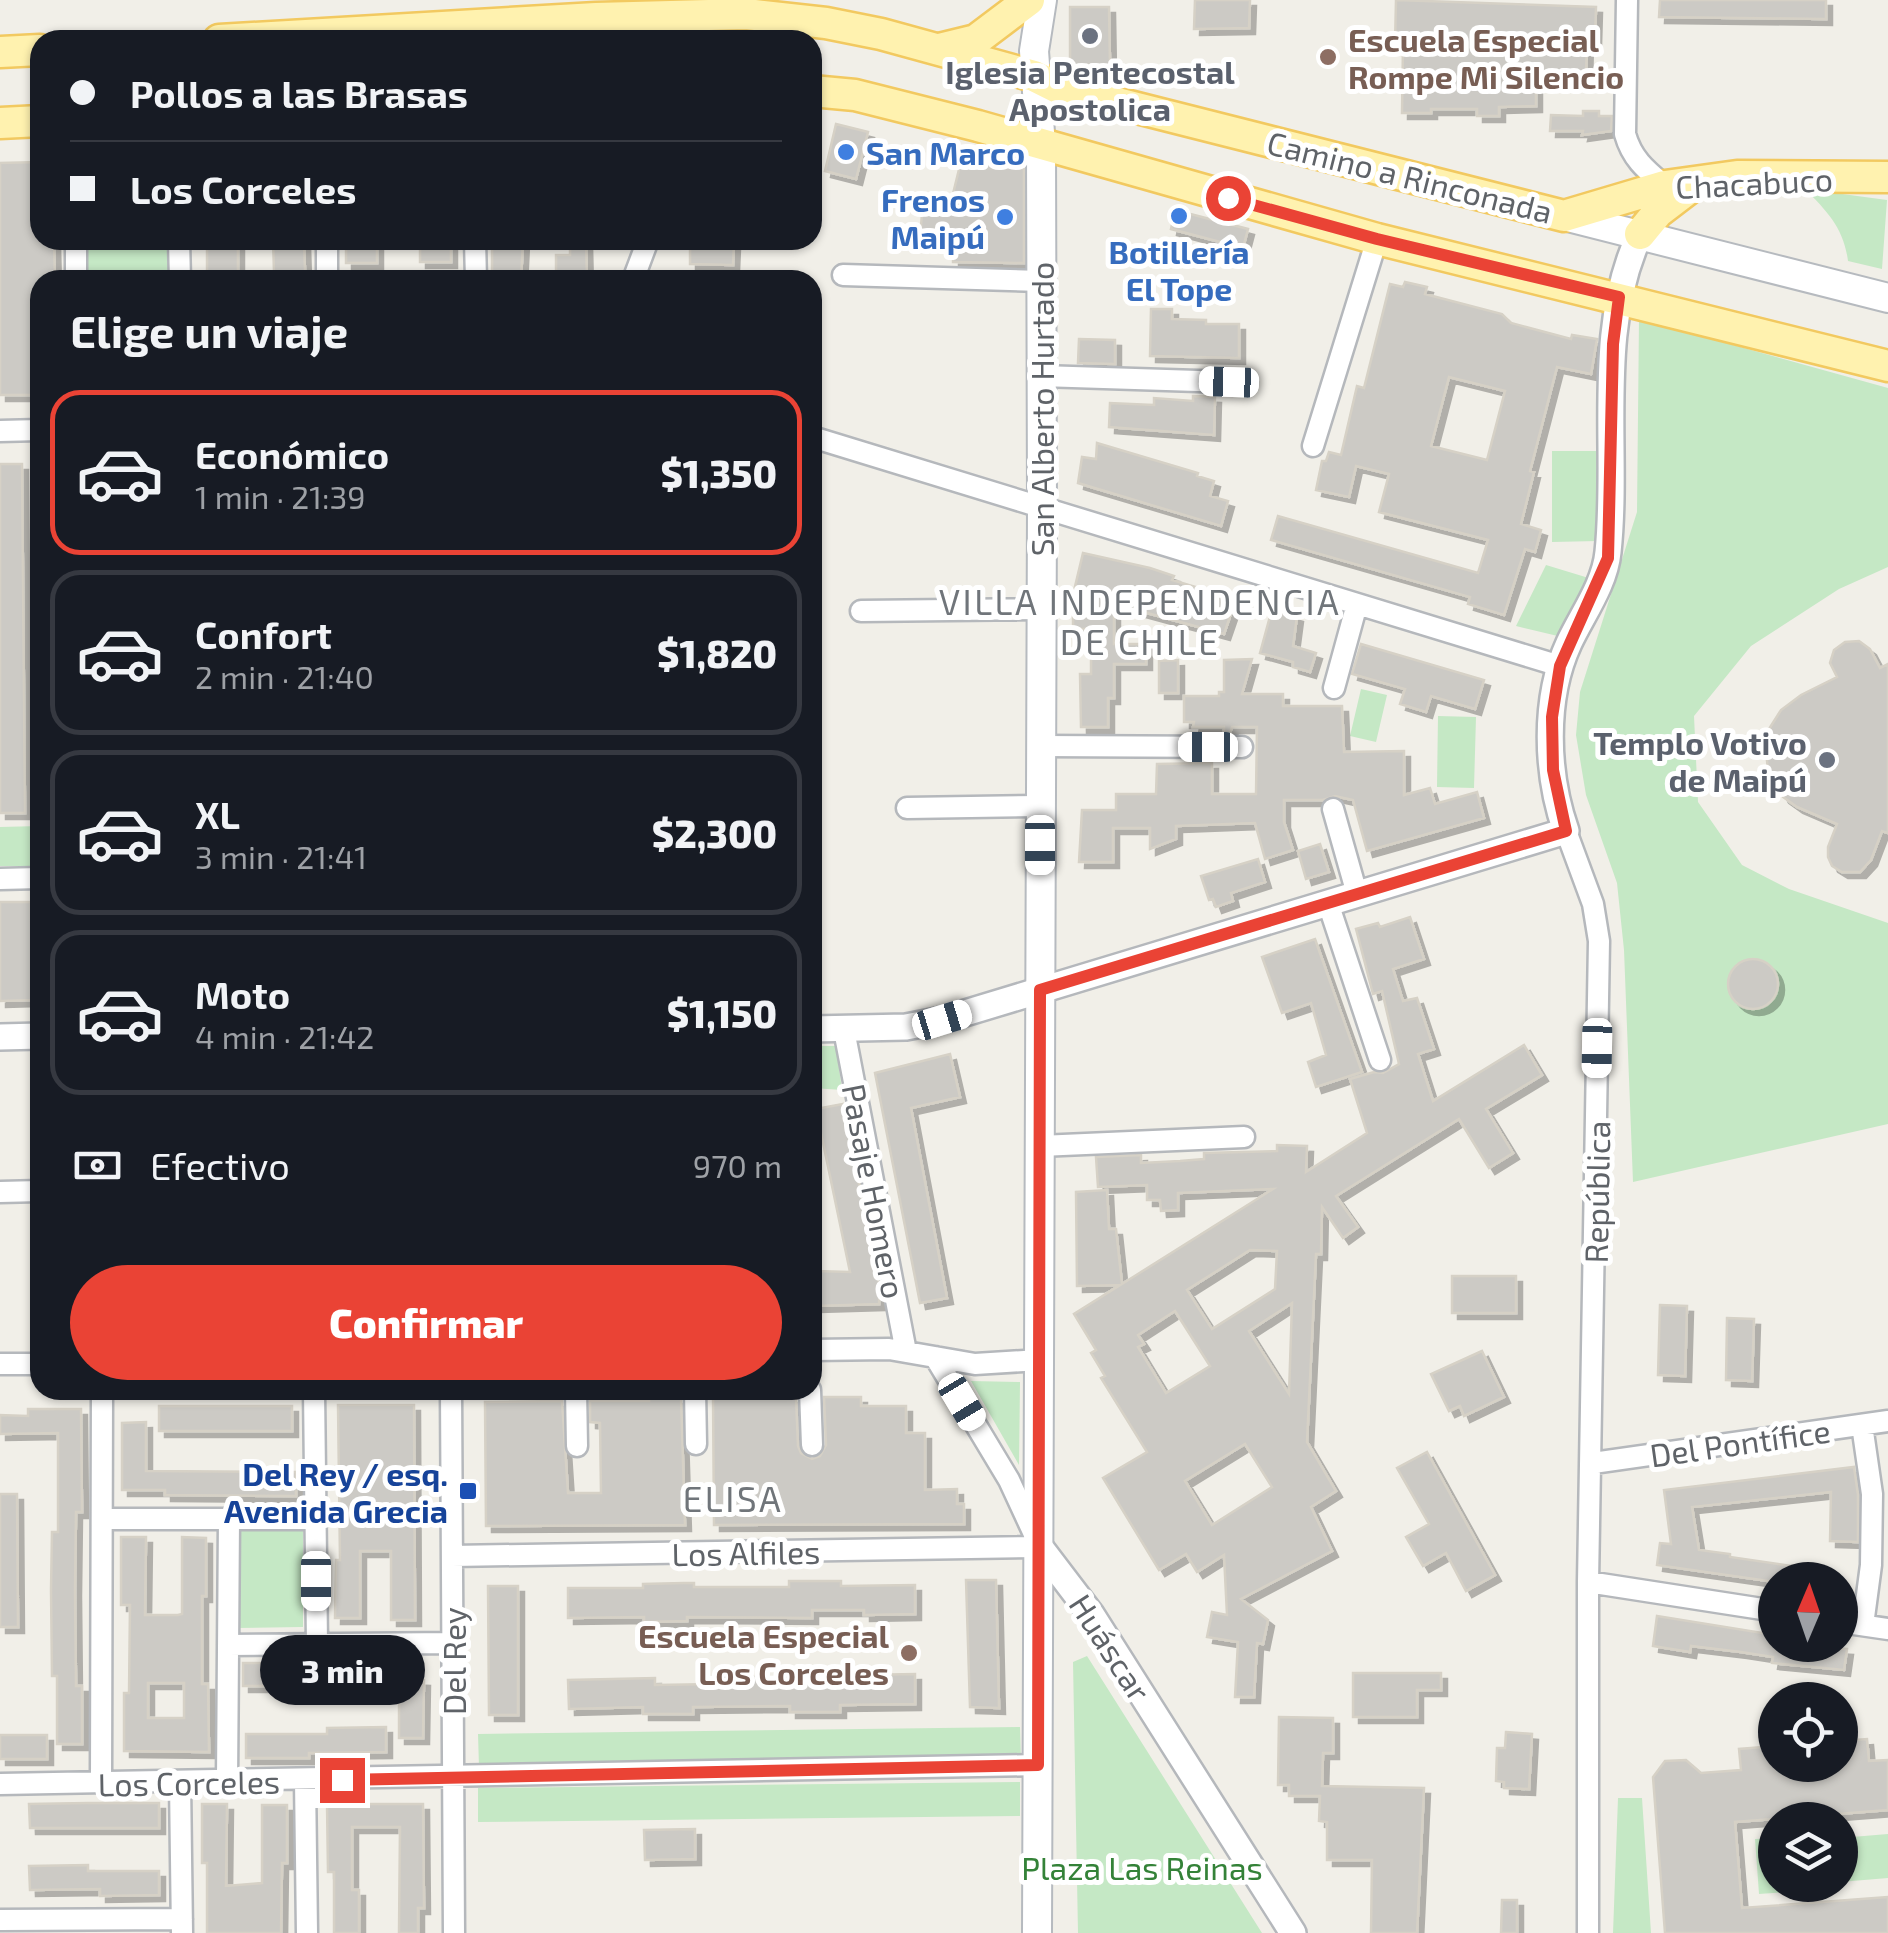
<!DOCTYPE html>
<html lang="es">
<head>
<meta charset="utf-8">
<style>
	:root { --surface:#171b24; --page:#20242c; --text:#f1f3f6; --muted:#9ea1a6; --line:#363941; --accent:#ea4335 }
	body { margin:0; font-family:"Exo 2",sans-serif; background:var(--page); color:var(--text); height:100vh; display:flex; flex-direction:column; font-size:38px; white-space:nowrap }
	* { box-sizing:border-box; margin:0 }
	p { font-size:32px; color:var(--muted) }
	.icon { flex:none; width:55px; height:55px; fill:none; stroke:currentColor; stroke-width:2; stroke-linecap:round; stroke-linejoin:round }
	.map { position:relative; flex:1; overflow:hidden }
	.side { position:absolute; left:30px; top:270px; width:792px; height:1130px; display:flex; flex-direction:column; background:var(--surface); border-radius:30px; box-shadow:0 2px 8px #0004 }
	.side>* { flex:none }
	.guide { position:absolute; left:30px; top:30px; width:792px; height:220px; border-radius:30px; box-shadow:0 2px 8px #0004; display:grid; align-content:center; height:220px; padding:0 40px; background:var(--surface) }
	.needle { width:65px; rotate:2deg }
	.fabs { position:absolute; left:1758px; top:1562px; display:grid; gap:20px }
	.fabs a { display:grid; place-items:center; width:100px; height:100px; border-radius:50%; background:var(--surface); box-shadow:0 2px 8px #0004; font-size:50px }
	.end { position:absolute; width:45px; height:45px; margin:-22px; border:12px solid #ea4335; background:#fff; box-shadow:0 0 0 5px #fff }
	.from { border-radius:50% }
	.bubble { position:absolute; height:70px; border-radius:35px; background:var(--surface); box-shadow:0 2px 8px #0004; font-size:32px; font-weight:800; line-height:70px; text-align:center }
	.car { position:absolute; width:30px; height:60px; margin:-30px -15px; border-radius:12px; box-shadow:0 0 8px 2px #0007; background:linear-gradient(#fff 24%,#345 0 40%,#fff 0 76%,#345 0 86%,#fff 0) }
	.guide b { display:flex; align-items:center; gap:35px; height:95px; font-size:38px }
	.guide b+b { border-top:2px solid var(--line) }
	.guide i { width:25px; height:25px; background:var(--text) }
	ul { padding:0; list-style:none }
	li { display:flex; align-items:center; gap:30px; height:165px; margin:0 20px 15px; padding:0 20px; border:5px solid var(--line); border-radius:30px }
	li div { flex:1 }
	li b { display:block; font-size:38px }
	li em { font-style:normal; font-weight:800 }
	li.selected { border-color:var(--accent) }
	li>.icon { width:90px; height:90px; stroke-width:1.5 }
	h2 { padding:0 40px; font-size:45px; line-height:120px }
	.pay { display:flex; align-items:center; gap:25px; height:110px; padding:0 40px; font-size:38px }
	.pay p { margin-inline-start:auto }
	.action { display:flex; gap:20px; margin-top:auto; padding:20px 40px }
	.action a { flex:1; height:115px; border-radius:60px; background:var(--accent); color:#fff; font-size:40px; font-weight:800; line-height:115px; text-align:center }
	.map>svg:first-child { display:block }
	.green { fill:#c5e8c5 }
	.building { fill:#cccac5; stroke:#d6d1c6; stroke-width:2.5; fill-rule:evenodd; filter:url(#shadow) }
	.lines { fill:none; stroke-linecap:round; stroke-linejoin:round }
	.minor-casing { stroke:#b5b8bc; stroke-width:25 }
	.tertiary-casing { stroke:#b5b8bc; stroke-width:30 }
	.secondary-casing { stroke:#b6babf; stroke-width:32 }
	.primary-casing { stroke:#f2c960; stroke-width:35 }
	.minor { stroke:#fff; stroke-width:20 }
	.tertiary { stroke:#fff; stroke-width:25 }
	.secondary { stroke:#fff; stroke-width:28 }
	.primary { stroke:#fff2af; stroke-width:30 }
	.route { stroke:#ea4335; stroke-width:12 }
	.worship-dot { fill:#6b7280; stroke:#fff; stroke-width:4 }
	.education-dot { fill:#8d6e63; stroke:#fff; stroke-width:4 }
	.shop-dot { fill:#3f7fe0; stroke:#fff; stroke-width:4 }
	.transit-dot { fill:#1a4fb4; stroke:#fff; stroke-width:4 }
	.labels { text-anchor:middle; dominant-baseline:central; stroke-width:10; stroke-linejoin:round; paint-order:stroke }
	.education-label { font-size:32px; font-weight:bold; fill:#785e54; stroke:#fff; text-anchor:start }
	.worship-label { font-size:32px; font-weight:bold; fill:#5b616d; stroke:#fff }
	.shop-label { font-size:32px; font-weight:bold; fill:#366cbe; stroke:#fff; text-anchor:start }
	.street-label { font-size:32px; fill:#5f6368; stroke:#fff }
	.transit-label { font-size:32px; font-weight:bold; fill:#164399; stroke:#fff; text-anchor:end }
	.park-label { font-size:32px; fill:#348238; stroke:#fff }
	.neighbourhood-label { font-size:35px; letter-spacing:2.5px; fill:#70757a; stroke:#fff }
</style>
</head>
<body>
<div class="map">
<svg width="1888" height="1933" viewBox="0 0 1888 1933">
	<defs>
		<filter id="shadow"><feDropShadow dx="6" dy="6" stdDeviation="0" flood-color="#0004"/></filter>
	</defs>
	<rect width="100%" height="100%" fill="#f1efe8"/>
	<path class="green" d="M1805 189 1887 200 1882 269 1848 261C1844 229 1828 212 1805 189Z
		M83 240H181L183 280H84Z
		M1639 319 1888 388V567L1839 589 1751 646 1694 716 1698 802 1742 865 1789 889 1888 923V1124L1633 1182 1624 950 1617 883 1586 795 1576 735 1580 692 1637 512Z
		M1552 451H1598V541L1552 542Z
		M1546 565 1592 579 1562 637 1516 626Z
		M1361 689 1387 695 1376 742 1350 736Z
		M1438 716 1476 717 1474 788 1437 787Z
		M40 826V866H0V827Z
		M813 1046H836L842 1090 813 1088Z
		M971 1381 1020 1382 1019 1465Z
		M303 1528V1627L236 1628V1529Z
		M1087 1656 1262 1933H1078L1073 1662Z
		M1020 1727 1021 1761 479 1767 478 1734Z
		M1020 1782V1816L478 1822V1788Z
		M1618 1798H1642L1651 1933H1613Z
		M1888 1834V1878L1840 1882V1838Z
		M1775 1838V1885H1785L1786 1892 1759 1894 1755 1839Z"/>
	<path class="building" d="M1195 0H1250L1249 28 1194 29Z
		M1396 0 1596 7 1595 40H1587L1586 78 1536 77V106L1499 107V116H1477V109H1431V113H1402L1403 45H1395Z
		M1660 0H1826V19L1659 17Z
		M1070 7H1109L1110 65H1070Z
		M1583 111H1599V116H1612L1611 131 1582 135 1583 131H1550L1551 115 1583 116Z
		M836 124 868 132 856 179 825 171Z
		M963 153 1024 169V263L953 262V242H915V225L921 226 922 213H952V198Z
		M40 162V240H54L55 280H40V395H0V163Z
		M1175 210 1248 229 1243 248 1171 229Z
		M207 240H238V273L207 274Z
		M273 240H304L305 272H274Z
		M346 240H377V263H346Z
		M420 240H451V262H420Z
		M492 240H523L521 280H492Z
		M570 240H586L587 280H556V255H570Z
		M690 243H734L733 265 690 264Z
		M1405 282 1427 287 1425 294 1502 314 1511 323 1571 339 1572 335 1597 339 1591 374 1557 367 1530 471 1534 472 1521 524 1541 530 1535 552 1525 549 1504 615 1468 604 1470 597 1271 540 1278 516 1478 573 1488 540 1379 512 1389 474 1356 466 1349 497 1316 490 1322 461H1326L1329 452 1341 455 1357 386 1364 388 1390 284 1403 287ZM1449 377 1505 391 1487 460 1431 446Z
		M1151 309H1172V319L1206 320V324H1239V358L1150 356Z
		M1079 339 1115 340V364L1078 363Z
		M1193 396 1215 397 1214 435 1109 427 1110 403 1154 405V398L1193 401Z
		M1097 443 1198 473 1197 476 1214 481 1210 496 1228 501 1221 526 1078 483 1082 457 1096 459Z
		M0 464H22L25 813H0Z
		M1083 553 1150 568 1174 576 1172 580 1236 599 1224 634 1114 604V644H1146V664H1114V698H1108V727H1081L1080 674H1091V629H1073V595Z
		M1272 609 1297 616 1293 646 1316 653 1310 672 1293 667V662L1260 653Z
		M1859 641 1870 649 1880 668 1888 664V833L1882 831 1871 860 1860 872H1842L1832 866 1828 857V847L1837 824 1797 807 1783 797 1768 770 1766 751 1769 729 1781 710 1801 695 1837 677 1830 663 1834 650 1845 642Z
		M1361 644 1484 680 1475 709 1431 696 1426 712 1400 704 1405 689 1352 674Z
		M1252 659 1242 694H1283V706H1342L1344 752 1404 751V795L1430 788 1435 804 1477 792 1484 818 1367 851 1353 800 1335 796 1323 800H1284V822L1293 850 1265 859 1255 823 1176 826V839L1150 849V828H1113V862H1079L1082 810H1116V794H1156L1157 764 1212 763V794H1256L1257 727H1232L1230 733H1224V727H1193L1194 722H1184V696H1219V692H1224V660Z
		M1178 660V693H1159V661Z
		M1320 844 1329 872 1306 879 1298 851Z
		M1258 859 1265 882 1231 893 1233 901 1216 907 1213 899 1209 900 1201 876Z
		M0 902H31L32 1000 0 1001Z
		M1410 917 1424 959 1393 969 1403 1001 1417 998 1434 1049 1418 1054 1433 1101 1524 1045 1542 1075 1486 1109 1513 1153 1489 1168 1459 1119 1336 1196 1358 1227 1343 1238 1322 1207 1321 1254H1316L1307 1442 1336 1491 1311 1507 1332 1551 1241 1599 1268 1620 1263 1644 1257 1643 1254 1697H1235L1238 1642 1207 1637 1212 1612 1227 1615 1224 1555 1197 1572 1186 1554 1159 1570 1103 1478 1147 1452 1101 1378 1105 1376 1091 1353 1096 1350 1074 1314 1120 1285 1077 1286 1076 1192 1107 1190 1109 1229H1116L1122 1284 1273 1189 1178 1193V1210L1161 1211 1160 1200H1147V1185L1098 1187 1096 1157 1141 1155V1163L1180 1161 1204 1159V1153L1277 1151V1145L1307 1146 1306 1172 1367 1133 1350 1079 1374 1072 1383 1073 1399 1064 1382 991 1373 994 1356 929 1378 923 1380 927ZM1250 1250 1277 1251 1275 1289 1212 1329 1187 1290ZM1292 1303 1289 1394 1249 1331ZM1175 1311 1210 1366 1166 1393 1138 1347 1144 1344 1138 1335ZM1245 1444 1272 1487 1212 1525 1185 1481Z
		M1315 939 1362 1072 1316 1087 1308 1062 1326 1055 1311 1003 1282 1013 1262 957Z
		M1728 984a25 25 0 1 1 50 0a25 25 0 1 1-50 0Z
		M950 1054 960 1097 911 1108 947 1298 920 1303 875 1073Z
		M843 1104 880 1287 879 1304 815 1306 816 1271 850 1272 816 1109Z
		M1452 1276H1516V1313H1452Z
		M1660 1305 1687 1306 1685 1376 1658 1375Z
		M1727 1318 1754 1319 1752 1381 1726 1380Z
		M1482 1351 1504 1397 1464 1416 1460 1406 1449 1411 1431 1374Z
		M713 1397H796L798 1446 801 1453 812 1459 820 1456 826 1445 824 1397H861V1406H906V1433H925V1490L957 1489V1504H964V1524L714 1525Z
		M649 1398H681L685 1525 486 1526 485 1402 562 1401 568 1493H601L600 1423 590 1422V1401H649Z
		M338 1405H414L415 1620H391V1551H360V1618H335L336 1560H340Z
		M159 1406H292V1431H159Z
		M28 1409H81L82 1512H76L75 1590 76 1686H82V1744H57V1676H52L51 1590 52 1532H58V1433L0 1434V1415L28 1416Z
		M146 1422V1471L296 1472V1496L165 1495V1490H122V1423Z
		M1427 1452 1495 1575 1466 1591 1446 1553 1423 1566 1406 1537 1429 1524 1397 1468Z
		M1854 1467 1858 1495V1542L1830 1541 1831 1492 1692 1507 1699 1550 1730 1554V1557L1820 1570 1819 1580 1775 1582 1657 1565 1660 1543 1671 1544 1664 1490Z
		M0 1494H17L18 1627H0Z
		M121 1537H146L145 1615H178L182 1614V1537L206 1538V1596H202V1684H208L209 1752 124 1751V1693H129L130 1605H121ZM148 1683H184V1718H148Z
		M966 1580H996L999 1708 970 1707Z
		M789 1581H841V1586L915 1585V1614L864 1615V1610H812V1618L687 1617V1621L644 1622V1617L568 1618V1588H643V1584L684 1583H694V1587H789Z
		M488 1586H518V1715H489Z
		M1657 1616 1775 1635V1645L1847 1649 1844 1670 1772 1663 1773 1657 1741 1652 1691 1646 1690 1652 1653 1646Z
		M243 1663H306V1667L385 1666V1691L326 1692V1686H243Z
		M717 1669H742V1677H767V1683L864 1682V1675L915 1674V1704L840 1705V1712H790V1706L693 1707V1714H643V1707L569 1709 568 1680 655 1678V1685L717 1684Z
		M1353 1673H1441V1690H1417V1717H1353Z
		M399 1679 424 1680 423 1738H399Z
		M1279 1717 1333 1718V1753H1323L1322 1786 1424 1788 1417 1933H1371L1372 1860H1327V1822L1319 1821 1320 1796H1289V1785H1278Z
		M386 1727V1752L309 1753V1758H246V1734H327V1728Z
		M1506 1732 1532 1734 1529 1789 1504 1788V1782L1496 1781 1497 1748H1505Z
		M0 1735H47V1759H0Z
		M1867 1739 1869 1761 1888 1760V1810L1735 1822 1742 1908 1888 1897V1933H1665L1653 1777 1665 1761 1686 1760 1701 1773 1741 1770 1739 1749 1775 1746V1765H1840V1741Z
		M88 1803H159V1828H30L29 1804Z
		M202 1804H227L226 1886 262 1883V1805H287V1863H282L281 1933H207V1863H202Z
		M327 1804H423L424 1908H418V1933H399L400 1827H352V1890H359V1933H334V1872H328Z
		M695 1829V1859L645 1860 644 1830Z
		M88 1865V1871H159V1895L100 1896V1889L30 1890 29 1866Z
		M1502 1900H1517V1933H1501Z"/>
	<g class="lines">
		<defs>
			<path id="minor" d="M1627 0 1625 134C1632 159 1646 170 1665 186
				M76 240V280
				M179 240 180 280
				M327 240V280
				M475 240 476 280
				M843 275 1041 281
				M633 280 648 240
				M1041 376 1229 382
				M0 431 40 430
				M812 437 1560 666
				M1313 446 1377 239
				M861 611 1040 609
				M1334 688 1357 604
				M1040 746 1242 747
				M907 808 1039 806
				M1333 809 1357 894
				M1566 831 1593 904 1599 941 1588 1582V1933
				M0 879 40 878
				M1328 903 1380 1060
				M844 1030 906 1352
				M1040 1146 1244 1137
				M0 1192 40 1191
				M812 1350 889 1349 975 1364 1040 1360
				M0 1364H40
				M314 1390 317 1644
				M451 1390 454 1933
				M576 1390 577 1446
				M695 1390 696 1444
				M810 1390 812 1445
				M1862 1425 1872 1494 1871 1565 1863 1625
				M1593 1463 1888 1421
				M102 1519H315
				M452 1556 1040 1547 1009 1480 935 1357
				M1588 1582 1775 1611
				M1840 1622 1888 1629
				M228 1645 453 1643
				M305 1780 307 1933
				M227 1781 229 1519
				M180 1782 182 1933
				M101 1783 102 1390
				M0 1784 1037 1765
				M0 1920 182 1919"/>
			<path id="tertiary" d="M812 1029 906 1027 942 1020 1566 831C1546 774 1543 699 1569 643 1582 615 1605 584 1608 552 1619 447 1594 332 1640 234
				M0 1037 40 1036
				M1040 1547 1091 1614 1293 1933"/>
			<path id="secondary" d="M1564 216 1888 298
				M1037 1933 1042 507 1041 146 1034 51 1042 0"/>
			<path id="primary" d="M219 40 596 18 746 14 826 23 881 34 1034 76 1058 88 1564 216 1665 186 1737 176 1888 177
				M939 49 976 40 1029 0
				M0 52 40 50
				M812 91 855 95 978 126 1377 239 1888 366
				M0 123 40 121
				M1640 234 1658 212 1696 183"/>
		</defs>
		<use href="#minor" class="minor-casing"/>
		<use href="#tertiary" class="tertiary-casing"/>
		<use href="#secondary" class="secondary-casing"/>
		<use href="#primary" class="primary-casing"/>
		<use href="#minor" class="minor"/>
		<use href="#tertiary" class="tertiary"/>
		<use href="#secondary" class="secondary"/>
		<use href="#primary" class="primary"/>
	</g>
	<g class="lines">
		<path class="route" d="M342 1780 1038 1765 1040 990 1566 831 1553 770 1552 717 1560 666 1608 558 1613 344 1619 297 1377 239 1228 198"/>
	</g>
	<g class="worship-dot">
		<circle cx="1090" cy="36" r="10"/>
		<circle cx="1827" cy="760" r="10"/>
	</g>
	<g class="education-dot">
		<circle cx="1328" cy="57" r="10"/>
		<circle cx="909" cy="1653" r="10"/>
	</g>
	<g class="shop-dot">
		<circle cx="846" cy="152" r="10"/>
		<circle cx="1179" cy="216" r="10"/>
		<circle cx="1005" cy="217" r="10"/>
	</g>
	<rect class="transit-dot" x="458" y="1481" width="20" height="20" rx="5"/>
	<g class="labels">
		<g class="education-label">
			<text x="1348" y="39">Escuela Especial<tspan x="1348" dy="37">Rompe Mi Silencio</tspan></text>
			<text x="889" y="1635" text-anchor="end">Escuela Especial<tspan x="889" dy="37">Los Corceles</tspan></text>
		</g>
		<g class="worship-label">
			<text x="1090" y="71">Iglesia Pentecostal<tspan x="1090" dy="37">Apostolica</tspan></text>
			<text x="1807" y="742" text-anchor="end">Templo Votivo<tspan x="1807" dy="37">de Maipú</tspan></text>
		</g>
		<g class="shop-label">
			<text x="866" y="152">San Marco</text>
			<text x="985" y="199" text-anchor="end">Frenos<tspan x="985" dy="37">Maipú</tspan></text>
			<text x="1179" y="251" text-anchor="middle">Botillería<tspan x="1179" dy="37">El Tope</tspan></text>
		</g>
		<g class="street-label">
			<text transform="translate(1410 176) rotate(14)">Camino a Rinconada</text>
			<text transform="translate(1754 182) rotate(-3)">Chacabuco</text>
			<text transform="translate(1041 409) rotate(-90)">San Alberto Hurtado</text>
			<text transform="translate(875 1191) rotate(79)">Pasaje Homero</text>
			<text transform="translate(1596 1192) rotate(-89)">República</text>
			<text transform="translate(1740 1442) rotate(-8)">Del Pontífice</text>
			<text transform="translate(746 1552) rotate(-1)">Los Alfiles</text>
			<text transform="translate(1111 1647) rotate(57)">Huáscar</text>
			<text transform="translate(453 1661) rotate(-90)">Del Rey</text>
			<text transform="translate(189 1782) rotate(-1)">Los Corceles</text>
		</g>
		<g class="transit-label">
			<text x="448" y="1473">Del Rey / esq.<tspan x="448" dy="37">Avenida Grecia</tspan></text>
		</g>
		<g class="park-label">
			<text x="1142" y="1867">Plaza Las Reinas</text>
		</g>
		<g class="neighbourhood-label">
			<text x="1140" y="601">VILLA INDEPENDENCIA<tspan x="1140" dy="40">DE CHILE</tspan></text>
			<text x="733" y="1498">ELISA</text>
		</g>
	</g>
</svg>
<div class="fabs">
<a><svg class="needle" viewBox="-14 -14 28 28"><path d="M0-13l5 13h-10z" fill="#e53935"/><path d="M0 13l5-13h-10z" fill="#9ea1a6"/></svg></a>
<a><svg class="icon" aria-label="locate" viewBox="0 0 24 24"><circle cx="12" cy="12" r="6"/><path d="M12 2v4M12 18v4M2 12h4M18 12h4"/></svg></a>
<a><svg class="icon" aria-label="layers" viewBox="0 0 24 24"><path d="M12 4l9 5-9 5-9-5zM3 14l9 5 9-5"/></svg></a>
</div>
<i class="end from" style="left:1228px;top:198px"></i>
<i class="end" style="left:342px;top:1780px"></i>
<div class="bubble" style="left:260px;top:1635px;width:165px">3 min</div>
<i class="car" style="left:1229px;top:382px;rotate:272deg"></i>
<i class="car" style="left:1208px;top:747px;rotate:270deg"></i>
<i class="car" style="left:1040px;top:845px;rotate:180deg"></i>
<i class="car" style="left:942px;top:1020px;rotate:73deg"></i>
<i class="car" style="left:1597px;top:1048px;rotate:181deg"></i>
<i class="car" style="left:962px;top:1402px;rotate:149deg"></i>
<i class="car" style="left:316px;top:1581px;rotate:180deg"></i>
<div class="guide">
<b><i class="from"></i>Pollos a las Brasas</b>
<b><i></i>Los Corceles</b>
</div>
<section class="side">
<h2>Elige un viaje</h2>
<ul>
<li class="selected"><svg class="icon" aria-label="car" viewBox="0 0 24 24"><path d="M5 17H2v-5l4-1 3-4h7l3 4 3 1v5h-3M9 17h6M6 11h13"/><circle cx="7" cy="17" r="2"/><circle cx="17" cy="17" r="2"/></svg><div><b>Económico</b><p>1 min · 21:39</p></div><em>$1,350</em></li>
<li><svg class="icon" aria-label="car" viewBox="0 0 24 24"><path d="M5 17H2v-5l4-1 3-4h7l3 4 3 1v5h-3M9 17h6M6 11h13"/><circle cx="7" cy="17" r="2"/><circle cx="17" cy="17" r="2"/></svg><div><b>Confort</b><p>2 min · 21:40</p></div><em>$1,820</em></li>
<li><svg class="icon" aria-label="car" viewBox="0 0 24 24"><path d="M5 17H2v-5l4-1 3-4h7l3 4 3 1v5h-3M9 17h6M6 11h13"/><circle cx="7" cy="17" r="2"/><circle cx="17" cy="17" r="2"/></svg><div><b>XL</b><p>3 min · 21:41</p></div><em>$2,300</em></li>
<li><svg class="icon" aria-label="car" viewBox="0 0 24 24"><path d="M5 17H2v-5l4-1 3-4h7l3 4 3 1v5h-3M9 17h6M6 11h13"/><circle cx="7" cy="17" r="2"/><circle cx="17" cy="17" r="2"/></svg><div><b>Moto</b><p>4 min · 21:42</p></div><em>$1,150</em></li>
</ul>
<div class="pay"><svg class="icon" aria-label="cash" viewBox="0 0 24 24"><path d="M3 7h18v10H3z"/><circle cx="12" cy="12" r="2"/></svg>Efectivo<p>970 m</p></div>
<div class="action"><a>Confirmar</a></div>
</section>
</div>
</body>
</html>
